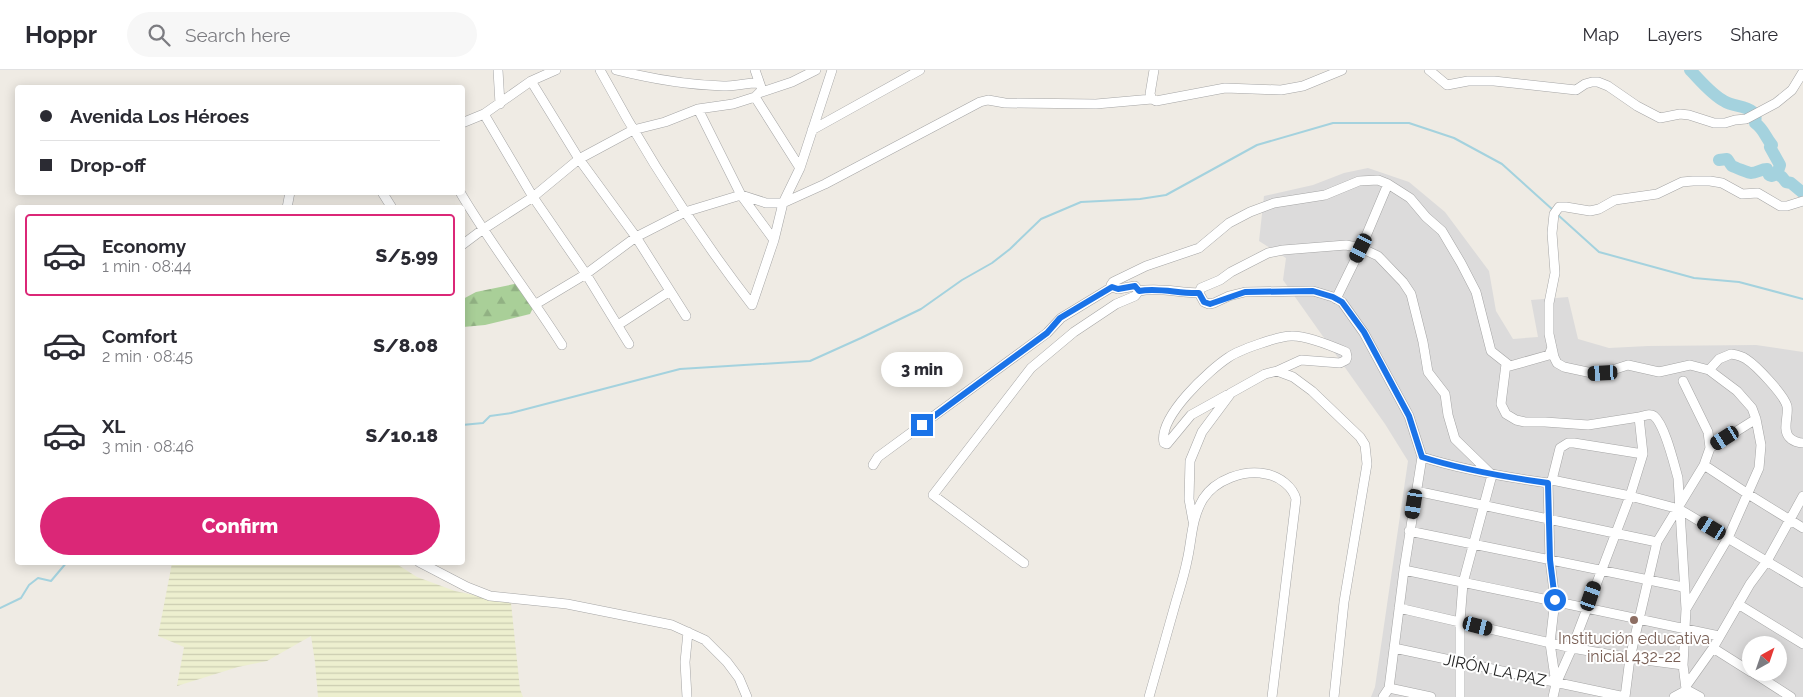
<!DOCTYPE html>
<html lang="en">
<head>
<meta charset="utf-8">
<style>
	:root { --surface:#fff; --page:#f7f7f7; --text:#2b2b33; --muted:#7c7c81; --line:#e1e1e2; --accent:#db2777 }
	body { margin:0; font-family:Raleway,sans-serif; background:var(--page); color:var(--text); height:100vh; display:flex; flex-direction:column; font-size:19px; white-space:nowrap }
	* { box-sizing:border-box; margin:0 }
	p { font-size:16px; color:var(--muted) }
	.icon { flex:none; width:28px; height:28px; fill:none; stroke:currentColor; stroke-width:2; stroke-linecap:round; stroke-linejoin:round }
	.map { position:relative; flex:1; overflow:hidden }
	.details { position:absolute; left:15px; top:135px; width:450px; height:360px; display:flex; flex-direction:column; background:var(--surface); border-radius:5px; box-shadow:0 2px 12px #0003 }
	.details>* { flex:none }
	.top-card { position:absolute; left:15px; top:15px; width:450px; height:110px; border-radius:5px; box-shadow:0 2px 12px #0003; display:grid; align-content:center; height:110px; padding:0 25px; background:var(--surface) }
	.needle { width:32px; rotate:40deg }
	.fabs { position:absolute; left:1742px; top:566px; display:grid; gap:10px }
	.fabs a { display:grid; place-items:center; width:45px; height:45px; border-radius:50%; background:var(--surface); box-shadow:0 2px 12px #0003; font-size:25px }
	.end { position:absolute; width:22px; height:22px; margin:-11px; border:6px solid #1a73e8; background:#fff; box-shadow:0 0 0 2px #fff }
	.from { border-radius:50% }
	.bubble { position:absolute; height:35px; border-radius:18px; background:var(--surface); box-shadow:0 2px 12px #0003; font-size:16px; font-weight:800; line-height:35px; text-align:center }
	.car { position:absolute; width:15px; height:30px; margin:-15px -8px; border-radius:6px; box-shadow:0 0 4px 1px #0007; background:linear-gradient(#222 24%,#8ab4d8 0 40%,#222 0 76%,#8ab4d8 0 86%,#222 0) }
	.top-card b { display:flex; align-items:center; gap:18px; height:48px; font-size:19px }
	.top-card b+b { border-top:1px solid var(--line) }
	.top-card i { width:12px; height:12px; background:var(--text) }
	ul { padding:9px 0 0; list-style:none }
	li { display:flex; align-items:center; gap:15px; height:82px; margin:0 10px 8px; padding:0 15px; border:2px solid transparent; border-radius:5px }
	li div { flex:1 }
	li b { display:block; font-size:19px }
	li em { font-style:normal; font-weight:800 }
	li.selected { border-color:var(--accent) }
	li>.icon { width:45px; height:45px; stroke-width:1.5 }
	.primary-button { display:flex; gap:10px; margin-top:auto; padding:10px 25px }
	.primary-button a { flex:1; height:58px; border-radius:30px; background:var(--accent); color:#fff; font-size:20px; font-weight:800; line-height:58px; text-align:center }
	header { display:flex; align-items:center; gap:30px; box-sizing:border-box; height:70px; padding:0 25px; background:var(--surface); border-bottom:1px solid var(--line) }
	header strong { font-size:24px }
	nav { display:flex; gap:28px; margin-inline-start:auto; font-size:18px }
	.search { width:350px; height:45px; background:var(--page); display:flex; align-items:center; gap:12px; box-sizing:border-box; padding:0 18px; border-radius:28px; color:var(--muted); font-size:19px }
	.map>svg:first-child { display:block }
	.residential { fill:#dcdbdb; fill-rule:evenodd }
	.farmland { fill:url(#farmland-rules) }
	.forest { fill:url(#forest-firs) }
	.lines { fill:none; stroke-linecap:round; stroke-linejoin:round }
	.stream { stroke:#a4d2de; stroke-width:2 }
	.river { stroke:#a4d2de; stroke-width:12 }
	.minor-casing { stroke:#a5a5a5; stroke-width:10 }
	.minor { stroke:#fff; stroke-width:9 }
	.route { stroke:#1a73e8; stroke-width:6 }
	.education-dot { fill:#8d6e63; stroke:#fff; stroke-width:2 }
	.labels { text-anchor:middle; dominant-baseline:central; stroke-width:4; stroke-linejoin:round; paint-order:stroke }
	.education-label { font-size:16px; fill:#785e54; stroke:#fff }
	.street-label { font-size:16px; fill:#1e1e1e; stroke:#fff }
</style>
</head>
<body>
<header>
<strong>Hoppr</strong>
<div class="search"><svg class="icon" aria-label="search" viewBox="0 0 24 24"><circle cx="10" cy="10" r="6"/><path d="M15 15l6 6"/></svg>Search here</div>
<nav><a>Map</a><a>Layers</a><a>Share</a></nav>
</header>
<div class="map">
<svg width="1803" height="627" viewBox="0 0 1803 627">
	<defs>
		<pattern id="farmland-rules" width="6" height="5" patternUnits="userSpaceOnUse" patternTransform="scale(1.25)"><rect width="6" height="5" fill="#edefcf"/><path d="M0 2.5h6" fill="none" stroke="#cbccb1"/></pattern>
		<pattern id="forest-firs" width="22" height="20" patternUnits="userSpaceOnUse" patternTransform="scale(1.25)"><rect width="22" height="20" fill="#a9cf98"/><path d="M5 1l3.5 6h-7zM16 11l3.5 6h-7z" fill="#91b183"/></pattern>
	</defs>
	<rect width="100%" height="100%" fill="#efebe4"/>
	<path class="residential" d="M1368 98 1409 112 1445 142 1489 201 1496 241 1513 269 1538 267 1531 230 1568 227 1578 269 1609 278 1648 276 1756 275 1803 282V627H1371L1375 617 1408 391 1385 354 1283 210 1286 188 1259 171 1264 126 1313 115 1344 103ZM1751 575H1779V602H1751Z"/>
	<path class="farmland" d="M172 493H395L417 507 455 521 511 533 520 619 523 627H318L315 592 311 566 267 591 238 597 177 616 184 577 158 566Z"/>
	<path class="forest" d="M519 213 533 238 530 244 485 255 463 257V229L476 222Z"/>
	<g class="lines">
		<path class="stream" d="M1558 145 1599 182 1694 208 1739 212 1803 229
			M462 355 483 353 490 346 511 343 680 299 810 291 861 268 921 239 962 210 992 193 1010 179 1041 149 1081 132 1140 129 1166 125 1257 75 1333 53H1409L1454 68 1502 94 1553 140
			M0 538 21 528 29 515 38 508 51 511 67 492"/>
		<path class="river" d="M1690 0C1700 10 1711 24 1724 31 1733 37 1745 35 1753 42 1756 46 1756 48 1755 53 1764 59 1765 67 1772 75L1770 77 1780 95 1777 104 1782 107 1786 112 1791 113 1803 123
			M1719 90 1727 89C1729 91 1730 94 1732 96 1734 97 1749 103 1751 103 1757 103 1761 99 1767 99L1769 105 1772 106 1777 104"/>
		<defs>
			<path id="minor" d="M498 0 500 34
				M600 0C644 82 695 161 752 235
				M616 0C652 9 687 15 723 16 735 16 747 13 758 13
				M1154 0 1150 24 1152 29 1156 31 1225 18 1281 20 1303 16 1342 0
				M1429 0 1447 15 1468 11H1494L1576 20 1585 14 1592 12H1598L1608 16 1637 36 1660 48 1680 44 1689 45 1714 53H1725L1735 50 1746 49 1776 33 1792 20 1803 2
				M531 11 579 89 636 167 686 246
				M759 23 792 12 816 0
				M755 27 800 98
				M698 39 741 125 774 170
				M484 44 533 127 586 204 629 274
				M462 53 484 44 531 11 556 0
				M812 60 920 0
				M382 122 392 138
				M460 122C491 175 529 223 562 275
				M287 138 290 122
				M462 175 482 160 533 127 579 89 633 60 665 52 698 39 733 34 755 27 762 20 755 0
				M1139 221 1135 216 1118 219 1112 217 1111 215 1113 212 1146 196 1199 178 1229 153 1250 142 1274 133 1325 125 1359 111 1378 110 1388 114 1410 128 1426 147 1442 161 1461 193 1476 222 1491 281 1510 296 1549 285 1552 277
				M1336 229 1361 178 1388 114
				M536 234 586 204 636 167 685 142 741 125 766 133H783L825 114 980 32 988 30 1005 33 1096 34 1152 29
				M752 235 774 170 783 133 800 98 832 0
				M618 255 670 221
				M1506 294 1501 334 1506 344 1516 350 1525 352H1545L1588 355 1639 347
				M1709 300 1719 289 1731 284C1737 285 1742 286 1746 289 1757 296 1784 325 1787 336 1789 346 1782 359 1789 367 1792 371 1799 373 1803 373
				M1683 311 1708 362 1710 378
				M1227 325 1191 345 1167 374 1164 373C1158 347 1209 300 1229 287 1239 280 1279 266 1291 266 1305 265 1332 276 1346 282L1347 287 1346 290 1340 293 1301 290 1277 301
				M1422 387C1463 400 1505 407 1548 413L1552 410 1630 426 1679 439 1803 513
				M873 395 878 387 1047 263 1061 248 1112 217
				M1704 395 1748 424 1803 458
				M1552 410 1560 378 1568 373H1574L1643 384
				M1548 413 1550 490 1555 530 1550 573 1556 614
				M1416 421 1657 472
				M1193 451 1189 429 1190 391 1202 362 1231 323 1265 304 1277 301 1293 307 1312 321 1360 367 1365 375 1367 394 1344 532 1334 627
				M1409 461 1683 517
				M419 492 467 517 490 526 567 534 672 555 705 570 727 592 739 608 747 627
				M1024 493 933 425 1031 298 1074 262 1116 234 1135 226 1139 221C1159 217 1179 223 1199 223
				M1404 500C1509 522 1614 543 1719 566
				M1738 534 1803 574
				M1399 538 1572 578 1630 588 1683 595
				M1686 539 1728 468 1759 398 1761 375 1756 349 1752 338 1737 321 1709 300 1690 295 1659 302 1628 295 1603 303H1592L1564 297 1557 293 1554 287 1549 264V233L1555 203 1552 163 1554 144 1559 137H1566L1590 141 1599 139 1615 130 1657 124 1682 112 1693 111H1710L1722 113 1742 124 1758 123 1780 136H1787L1803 131
				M1394 578 1625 627
				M1713 578 1751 602
				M1752 602 1791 627
				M1686 616 1713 578 1750 514 1767 491 1803 426
				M1389 618 1431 627
				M687 627 685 592 688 562
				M1149 627C1158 596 1166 566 1175 535 1179 521 1184 506 1187 491 1192 470 1191 449 1203 429 1215 410 1244 399 1266 404 1279 406 1293 417 1296 429L1272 627
				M1383 627 1389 618 1404 500 1422 387 1409 346 1364 263 1342 232 1333 227 1313 221 1245 222 1229 226 1214 233 1209 234 1204 232 1199 223 1201 218 1220 210 1231 202 1268 183 1283 180 1346 175 1361 178 1378 186 1403 212 1411 224 1423 272 1428 302 1445 324 1448 345 1455 369 1492 405 1463 513 1460 551V627
				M1553 627 1556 614 1572 578 1630 426 1643 384 1639 347C1644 346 1650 343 1654 346 1665 355 1674 394 1678 408L1686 539 1683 595 1687 627
				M1625 627 1630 588 1657 472 1704 395 1710 378 1756 349
				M1674 627 1687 620 1700 627"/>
		</defs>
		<use href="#minor" class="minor-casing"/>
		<use href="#minor" class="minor"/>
	</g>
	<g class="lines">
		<path class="route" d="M922 355 1047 263 1060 248 1112 217 1118 219 1135 216 1139 221C1159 217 1179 224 1199 223L1204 232 1210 234 1245 222 1313 221 1333 227 1342 232 1364 262 1409 346 1422 387C1463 400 1505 407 1548 413L1550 490 1555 530"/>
	</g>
	<circle class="education-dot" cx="1634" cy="550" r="5"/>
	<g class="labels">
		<g class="education-label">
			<text x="1634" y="568">Institución educativa<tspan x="1634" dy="18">inicial 432-22</tspan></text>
		</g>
		<g class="street-label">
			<text transform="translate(1495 600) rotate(12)">JIRÓN LA PAZ</text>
		</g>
	</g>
</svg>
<div class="fabs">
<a><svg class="needle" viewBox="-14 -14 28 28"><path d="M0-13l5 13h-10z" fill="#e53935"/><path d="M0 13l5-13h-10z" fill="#7c7c81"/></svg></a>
</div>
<i class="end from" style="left:1555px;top:530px"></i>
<i class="end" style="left:922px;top:355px"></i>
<div class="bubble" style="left:881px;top:282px;width:82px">3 min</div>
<i class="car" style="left:1361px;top:178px;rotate:206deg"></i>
<i class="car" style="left:1603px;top:303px;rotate:267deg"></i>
<i class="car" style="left:1725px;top:368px;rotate:238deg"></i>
<i class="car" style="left:1414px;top:434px;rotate:189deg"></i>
<i class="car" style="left:1712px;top:458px;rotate:301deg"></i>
<i class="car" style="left:1591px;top:526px;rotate:19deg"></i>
<i class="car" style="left:1478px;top:556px;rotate:104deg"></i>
<div class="top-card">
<b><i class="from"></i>Avenida Los Héroes</b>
<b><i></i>Drop-off</b>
</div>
<section class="details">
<ul>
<li class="selected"><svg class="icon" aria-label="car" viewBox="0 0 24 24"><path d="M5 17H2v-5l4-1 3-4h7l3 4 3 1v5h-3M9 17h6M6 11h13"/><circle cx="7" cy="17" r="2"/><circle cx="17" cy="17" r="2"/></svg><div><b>Economy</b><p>1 min · 08:44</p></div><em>S/5.99</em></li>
<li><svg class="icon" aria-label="car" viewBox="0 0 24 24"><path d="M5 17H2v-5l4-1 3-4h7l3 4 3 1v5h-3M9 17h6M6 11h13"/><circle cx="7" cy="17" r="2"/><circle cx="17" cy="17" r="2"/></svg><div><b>Comfort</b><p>2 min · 08:45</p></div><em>S/8.08</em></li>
<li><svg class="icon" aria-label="car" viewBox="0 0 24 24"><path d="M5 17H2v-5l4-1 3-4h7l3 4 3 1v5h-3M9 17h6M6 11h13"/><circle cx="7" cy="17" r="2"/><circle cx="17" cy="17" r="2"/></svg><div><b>XL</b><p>3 min · 08:46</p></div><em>S/10.18</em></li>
</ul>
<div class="primary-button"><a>Confirm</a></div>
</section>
</div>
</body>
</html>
